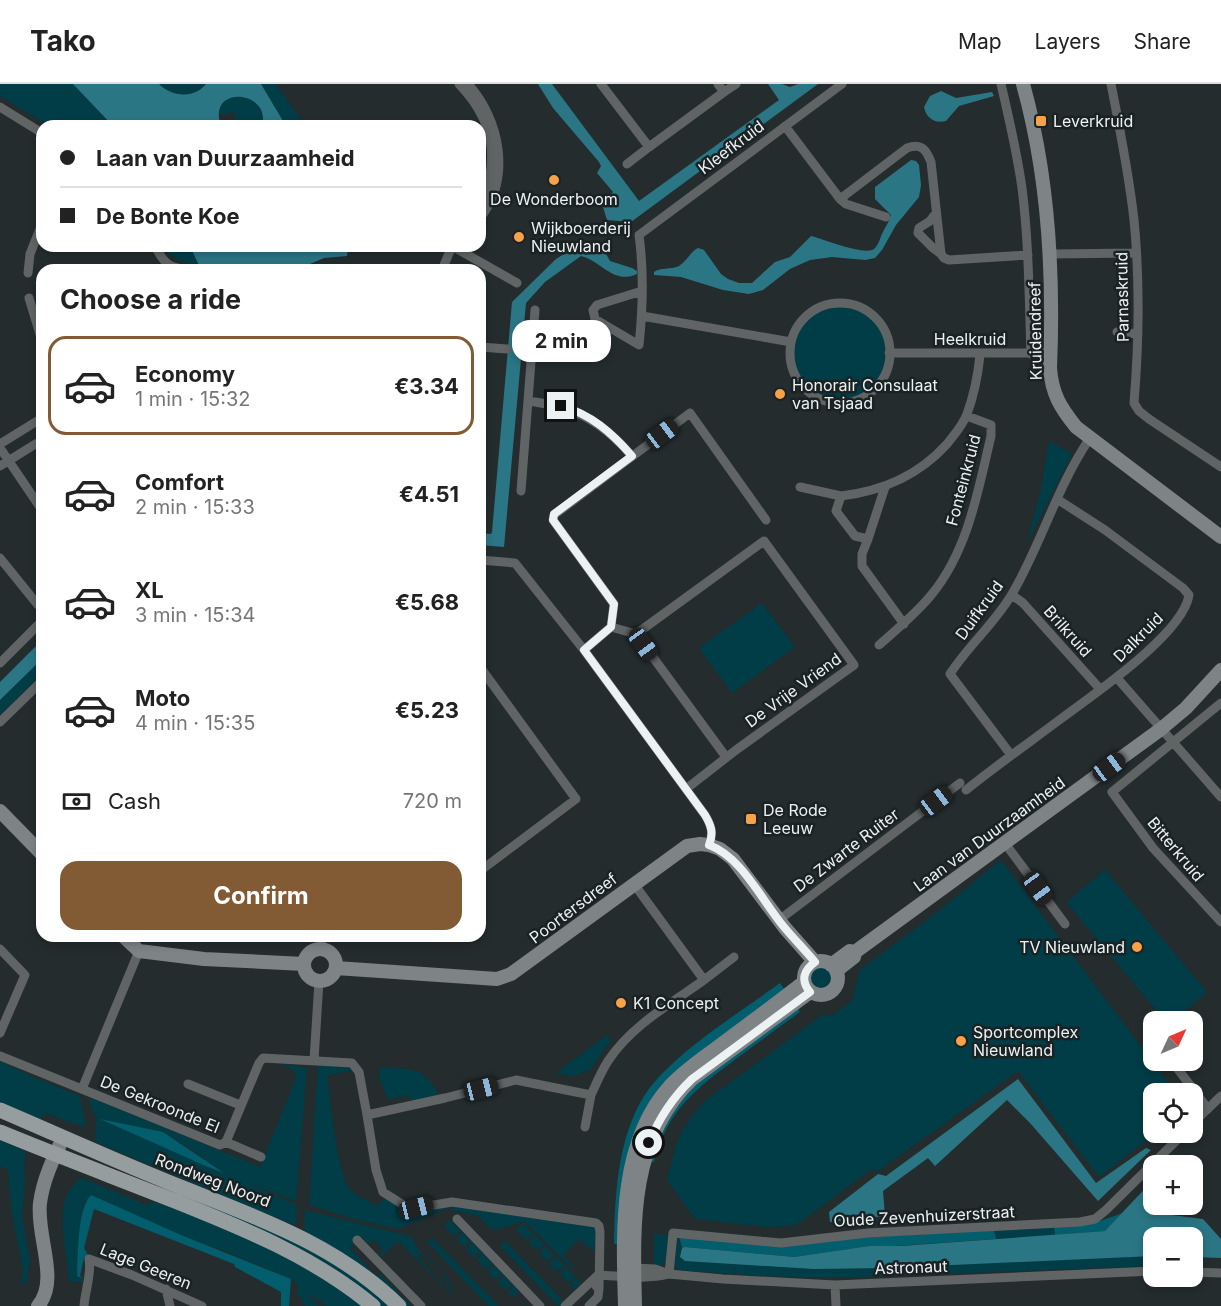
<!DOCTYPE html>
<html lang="en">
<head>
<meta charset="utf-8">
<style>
	:root { --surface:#fff; --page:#f6f6f6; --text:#222; --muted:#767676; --line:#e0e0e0; --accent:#825b34 }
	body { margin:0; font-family:Inter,sans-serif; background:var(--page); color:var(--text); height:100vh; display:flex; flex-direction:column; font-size:22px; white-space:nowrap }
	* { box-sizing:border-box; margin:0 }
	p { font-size:20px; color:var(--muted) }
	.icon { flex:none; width:33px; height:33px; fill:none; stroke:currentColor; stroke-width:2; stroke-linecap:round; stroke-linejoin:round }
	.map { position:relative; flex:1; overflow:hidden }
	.drawer { position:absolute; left:36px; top:180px; width:450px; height:678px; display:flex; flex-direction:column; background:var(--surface); border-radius:18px; box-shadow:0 3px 9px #0003 }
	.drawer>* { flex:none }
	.banner { position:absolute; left:36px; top:36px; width:450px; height:132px; border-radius:18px; box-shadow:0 3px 9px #0003; display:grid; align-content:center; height:132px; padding:0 24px; background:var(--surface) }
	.needle { width:39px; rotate:46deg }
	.fabs { position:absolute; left:1143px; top:927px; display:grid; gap:12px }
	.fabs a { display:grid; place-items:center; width:60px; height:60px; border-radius:12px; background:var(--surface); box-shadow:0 3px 9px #0003; font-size:30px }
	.end { position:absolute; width:27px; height:27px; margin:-14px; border:8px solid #ecf2f3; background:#111; box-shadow:0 0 0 3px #111 }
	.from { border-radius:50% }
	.bubble { position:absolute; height:42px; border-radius:18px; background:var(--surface); box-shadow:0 3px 9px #0003; font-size:20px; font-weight:700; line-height:42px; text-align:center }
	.car { position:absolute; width:18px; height:36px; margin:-18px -9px; border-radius:8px; box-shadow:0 0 4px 2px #0007; background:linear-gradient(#222 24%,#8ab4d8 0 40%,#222 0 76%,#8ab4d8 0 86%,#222 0) }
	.banner b { display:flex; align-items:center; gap:21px; height:57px; font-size:22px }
	.banner b+b { border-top:2px solid var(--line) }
	.banner i { width:15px; height:15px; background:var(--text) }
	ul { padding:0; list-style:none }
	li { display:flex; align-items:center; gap:18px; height:99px; margin:0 12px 9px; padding:0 12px; border:3px solid transparent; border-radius:18px }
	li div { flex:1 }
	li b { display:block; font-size:22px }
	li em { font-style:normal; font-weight:700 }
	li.current { border-color:var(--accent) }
	li>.icon { width:54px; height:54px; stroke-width:1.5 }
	h2 { padding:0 24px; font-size:27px; line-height:72px }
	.pay { display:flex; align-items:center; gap:15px; height:66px; padding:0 24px; font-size:22px }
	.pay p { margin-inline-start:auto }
	.button { display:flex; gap:12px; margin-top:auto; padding:12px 24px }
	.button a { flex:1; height:69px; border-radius:18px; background:var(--accent); color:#fff; font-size:24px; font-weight:700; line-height:69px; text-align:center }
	header { display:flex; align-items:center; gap:36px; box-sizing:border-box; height:84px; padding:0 30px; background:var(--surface); border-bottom:2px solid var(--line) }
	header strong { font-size:28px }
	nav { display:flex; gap:33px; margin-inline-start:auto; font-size:21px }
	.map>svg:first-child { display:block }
	.green { fill:#003d47; fill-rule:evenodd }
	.forest { fill:#025d6c }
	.water { fill:#2a7685 }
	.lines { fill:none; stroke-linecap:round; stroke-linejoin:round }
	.street { stroke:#606465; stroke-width:9 }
	.secondary { stroke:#7e8486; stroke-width:14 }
	.primary { stroke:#959d9f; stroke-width:15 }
	.route { stroke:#ecf2f3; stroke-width:8 }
	.poi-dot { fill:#f7a149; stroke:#1a2224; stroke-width:2 }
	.labels { text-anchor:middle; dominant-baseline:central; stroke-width:5; stroke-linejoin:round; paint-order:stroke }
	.poi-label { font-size:16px; fill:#ecf2f3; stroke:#1a2224; text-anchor:start }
	.street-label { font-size:16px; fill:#ecf2f3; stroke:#1a2224 }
</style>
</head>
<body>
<header>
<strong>Tako</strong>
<nav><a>Map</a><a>Layers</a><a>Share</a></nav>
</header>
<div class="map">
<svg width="1221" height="1222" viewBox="0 0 1221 1222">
	<rect width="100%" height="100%" fill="#242c2e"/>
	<path class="green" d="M0 0H73L113 42H49L0 12Z
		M159 0H206C193 15 172 13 159 0Z
		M261 0H276L305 42H286Z
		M233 9C251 9 267 24 262 42H241L234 35 235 30 232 27 227 31 218 29 224 15Z
		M163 162H190L198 179C182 180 173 175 163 162Z
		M794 269a46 46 0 1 1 92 0a46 46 0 1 1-92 0Z
		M1049 357 1072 370 1026 461 1040 410Z
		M762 519 795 563 732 609 699 564Z
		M42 575V589L0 631V616Z
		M1001 776 1176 1009 1154 1010V1048L1156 1049 1099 1093 1018 987 878 1087 872 1085 795 1142 765 1143 695 1135 667 1096 676 1061 683 1045 702 1019 821 932 833 931 852 917 860 886 931 833Z
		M1105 786 1207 908 1173 937H1165L1066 818Z
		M809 893a11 11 0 1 1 22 0a11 11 0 1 1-22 0Z
		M607 951 611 956 589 987 587 986 579 991 575 990 574 993 556 989Z
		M0 977 31 992 80 1012 86 1043 68 1038 47 1029 39 1035 0 1018Z
		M279 979 307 984 296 1117 243 1097 297 1121 296 1142 95 1058 96 1034 88 1016 94 1015 260 1083 296 994 295 987ZM104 1037 163 1048 189 1064 222 1087Z
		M318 979 349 982 353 986 327 992C331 1017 336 1087 350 1105 357 1113 369 1117 378 1122L385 1113 398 1122H443L445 1125 398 1145 357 1136 309 1121Z
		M380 983C411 986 423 981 439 1011L412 1017 410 1012 388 1015 379 994Z
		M0 1056 26 1068 24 1079 25 1099 22 1133 30 1177 26 1201 21 1198 23 1187 11 1124 8 1086 0 1082Z
		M80 1093 149 1122 151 1117 187 1128 293 1174 365 1222H327L307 1208 318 1222H305L300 1212H297L298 1199 291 1195 227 1168 85 1117 79 1158 77 1192 83 1195 82 1198H69C67 1170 58 1139 66 1112 69 1105 76 1100 80 1093Z
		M184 1112 230 1126 330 1174 391 1222H380L182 1116Z
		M450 1121 592 1141 596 1144V1160H594V1168L579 1155 563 1171 574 1183 572 1185 525 1137 496 1146 490 1144 478 1132 452 1126Z
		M305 1126 409 1152 410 1150 418 1165 444 1188C449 1193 448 1200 452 1206 457 1213 466 1216 472 1222L449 1205 443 1188 422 1171 418 1170V1173L463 1222 398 1157 381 1173 379 1171 383 1166 374 1156 368 1160 360 1152 350 1164 377 1193 380 1190 411 1222H407L382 1200 304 1148Z
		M450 1136 519 1207 512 1214 508 1209 513 1203 511 1201 506 1207 498 1198 503 1192 501 1190 495 1196 487 1187 493 1182 492 1180 485 1185 477 1176 482 1170 480 1168 474 1174 466 1165 472 1160 470 1158 464 1163 456 1155 461 1149 460 1147 453 1152 444 1142Z
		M523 1139 581 1199 574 1206 570 1201 576 1195 574 1194 568 1199 560 1190 565 1185 563 1183 557 1188 549 1180 555 1174 553 1172 547 1177 539 1169 544 1163 543 1161 536 1166 528 1158 534 1152 532 1150 526 1156 516 1146Z
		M1054 1142 1055 1151 996 1155 994 1146Z
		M654 1150 668 1151 666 1177 661 1182 656 1183 654 1182Z
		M432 1154 499 1222H489L427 1158Z
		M678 1154 681 1164 680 1173 814 1185 887 1184 1141 1171 1154 1172 1153 1182 835 1194 764 1192 679 1186 675 1182 676 1158Z
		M505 1157 563 1217 558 1222 500 1162Z"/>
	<path class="forest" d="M780 899 787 909 678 990 622 1160H614C615 1107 618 1045 651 1002 682 964 739 929 780 899Z
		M796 921 800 928C779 943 758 959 736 975 696 1004 667 1027 654 1078L650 1077 674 1017Z
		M100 1035 163 1048 224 1089 208 1083Z
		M91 1111 181 1151 291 1195 289 1222H281V1208L235 1183 234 1180 94 1125 84 1164 88 1171 84 1174 80 1192 83 1195 77 1192C78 1173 77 1125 91 1111Z
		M1123 1129 1105 1147 1055 1151 1054 1142 1094 1139Z
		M994 1146 996 1155 896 1162H869L794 1173 685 1163 682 1164 679 1153C784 1160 889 1152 994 1146Z"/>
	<path class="water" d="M73 0H159C172 13 194 15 206 0H261L286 42H262C272 6 206 0 221 42H113Z
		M538 0H552L639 117 779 16 768 0H782L790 3 798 0H818L631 138 607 136 602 120 613 108 597 89 601 82 599 78 553 24Z
		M941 7 956 14 992 8 994 12 959 22 946 37C935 40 926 34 924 23L930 12Z
		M911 76 916 77 919 81 921 101 919 113 896 141 882 166 875 174 865 176 832 173 810 176 790 185 763 206 749 210 723 206 681 193 654 191V188C661 183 670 186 679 182 687 177 690 168 698 164L704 166 721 190 728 195 739 199H752L775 178 790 173 811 152C823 155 865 172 874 165 879 161 880 153 883 148 886 142 889 138 891 131L875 115V103Z
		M190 162H248L258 167 274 168 295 162H348L347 172 324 174 296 186 244 183 243 186H201Z
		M577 162 602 163 610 177 632 184 637 187V190C613 201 602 177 581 172L545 198 526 219 504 463 480 461V449L491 450 492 448 512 218 556 175Z
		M42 556V575L0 616V598Z
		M1018 995 1096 1099 1146 1064 1151 1066 1098 1117 1030 1039 1007 1016 935 1082 928 1074 883 1107 885 1132 830 1138 829 1128 878 1090 886 1092Z
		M1153 1096V1120L1148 1128 1203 1135 1221 1155V1174L1193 1173 1192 1154H1154L1153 1172 887 1184 814 1185 685 1177 680 1173 682 1164 685 1163 794 1173 869 1162H901L1105 1147Z"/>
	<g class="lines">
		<path class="street" d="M459 0C493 35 501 76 480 121
			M468 0C500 35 512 94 480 134
			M601 0 649 63 724 8 718 0
			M1001 0C1009 34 1017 69 1022 104 1029 159 1029 215 1031 270
			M1111 0C1120 45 1129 90 1134 136 1140 196 1139 258 1134 319L1139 327 1149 335 1221 383
			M724 8 736 0
			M0 23 42 49
			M785 42 840 115 907 64C921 59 926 65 931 78L941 170 944 174 949 176 1028 171
			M627 80 649 63
			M840 115 846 120 886 133
			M936 129 930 137 919 144 918 149 933 164 941 170
			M155 162C165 182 170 184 192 186
			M452 162 517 199
			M1051 170 1136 169
			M442 186 452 162
			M28 189 30 170 42 140
			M642 207 597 221 593 226 595 235 639 261C643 224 644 188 639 151L842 0
			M29 214 42 257
			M790 269a50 50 0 1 1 100 0a50 50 0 1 1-100 0Z
			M642 232 791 258
			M1117 248 1138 250
			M480 263 507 265
			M889 269H1051
			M528 317C575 323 601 336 632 372
			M0 360 42 334
			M0 364 42 426
			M0 382 42 356
			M800 403 841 412
			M521 407 535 226
			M868 455 885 403
			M0 474 42 526
			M480 476 515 479 584 566 705 731C711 741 714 749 709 761
			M1012 511 1023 519 1100 605
			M904 540 862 482V470L868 455 855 452 836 427 841 412C883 407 918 392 947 360 954 351 963 341 967 330 974 311 978 291 980 271
			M611 543 636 550 726 673
			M636 550 764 457 854 581 736 666 686 705
			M879 561C897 545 917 529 932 510 968 466 978 407 991 352V341L967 332
			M584 566 611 543 614 520 553 436 554 431 690 329 766 436
			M0 579 42 537
			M480 583 576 715 480 787
			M1117 594 1221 713
			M1221 619 1112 708 1153 764 1221 838
			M0 638 42 597
			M1011 671 950 590C968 562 995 539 1012 510 1041 461 1057 402 1090 354
			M966 706C997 681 1030 658 1062 634 1094 610 1183 550 1189 511L1183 504 1105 446 1057 415
			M1004 758 1065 840
			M779 836 960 699
			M0 865 25 891 0 949
			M321 865 322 852
			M704 896 734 873
			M0 972 220 1061 226 1058 259 979 263 974 352 979 359 988 367 1031 445 1014 516 996 591 1011C596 1000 601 988 608 977 631 942 670 920 704 896L634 800
			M314 976 319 897
			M1171 976 1208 1025
			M188 1000 240 1021
			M82 1005 139 867
			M367 1031 376 1086 383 1108 405 1122 416 1124 452 1118 596 1139 599 1142 600 1148 599 1205
			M1192 1040 1221 1012
			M585 1043 591 1011
			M226 1058 261 1073
			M457 1135 540 1222
			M357 1156 421 1222
			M630 1187 634 1184 655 1185 669 1190 723 1195 835 1201 1154 1187
			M1192 1188 1221 1189
			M669 1190 673 1149 781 1159 868 1149 1080 1138 1095 1135 1106 1126 1185 1048
			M835 1201 836 1222
			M166 1205 170 1222
			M84 1222C85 1208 92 1188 89 1175L132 1191 202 1222
			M565 1222 598 1191C622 1192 645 1196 669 1190
			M589 1222 598 1213 599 1205 596 1202"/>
		<path class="secondary" d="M1023 0C1049 93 1054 189 1050 284 1052 310 1060 323 1076 343L1221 453
			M0 727 42 770
			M123 852 139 867 204 875 304 880
			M304 881a16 16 0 1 1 32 0a16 16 0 1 1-32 0Z
			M855 868 1161 645 1186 624 1221 586
			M804 894a17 17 0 1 1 34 0a17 17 0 1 1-34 0Z
			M831 881 850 867 855 868 854 873 836 887
			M336 884 497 895 511 890 687 762 700 760 709 761 720 765 733 775 785 844 815 878
			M38 1222C60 1196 36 1152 40 1119 43 1096 53 1075 63 1054
			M625 1222C623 1151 618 1059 670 1002 686 985 705 973 723 959 750 939 777 919 804 898
			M635 1222C633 1141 629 1056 692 995L810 908"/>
		<path class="primary" d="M0 1026C56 1050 111 1075 168 1098 250 1131 334 1158 399 1222
			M0 1048C58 1072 117 1094 175 1117 245 1145 314 1173 373 1222"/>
	</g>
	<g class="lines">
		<path class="route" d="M561 322C591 330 612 349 632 372L554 430 553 436 614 520 611 543 584 566 705 731C711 741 714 749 709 761 742 773 762 817 784 843 794 855 805 866 815 878 804 886 800 896 810 908L692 995C672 1014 659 1034 649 1059"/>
	</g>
	<g class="poi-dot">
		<rect x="1035" y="31" width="12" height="12" rx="3"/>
		<circle cx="554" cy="96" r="6"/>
		<circle cx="519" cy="153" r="6"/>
		<circle cx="780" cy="310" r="6"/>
		<rect x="745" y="729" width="12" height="12" rx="3"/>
		<circle cx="1137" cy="863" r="6"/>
		<circle cx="621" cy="919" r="6"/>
		<circle cx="961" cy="957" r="6"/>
	</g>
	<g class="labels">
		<g class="poi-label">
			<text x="1053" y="37">Leverkruid</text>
			<text x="554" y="115" text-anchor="middle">De Wonderboom</text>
			<text x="531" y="144">Wijkboerderij<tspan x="531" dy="18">Nieuwland</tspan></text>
			<text x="792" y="301">Honorair Consulaat<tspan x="792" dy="18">van Tsjaad</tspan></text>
			<text x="763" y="726">De Rode<tspan x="763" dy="18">Leeuw</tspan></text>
			<text x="1125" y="863" text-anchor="end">TV Nieuwland</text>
			<text x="633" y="919">K1 Concept</text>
			<text x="973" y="948">Sportcomplex<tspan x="973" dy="18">Nieuwland</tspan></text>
		</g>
		<g class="street-label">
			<text transform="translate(731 63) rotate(-37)">Kleefkruid</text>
			<text transform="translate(1122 213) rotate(-91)">Parnaskruid</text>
			<text transform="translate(1035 247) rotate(-91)">Kruidendreef</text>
			<text x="970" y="255">Heelkruid</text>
			<text transform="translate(963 396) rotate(-75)">Fonteinkruid</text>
			<text transform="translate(979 526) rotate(-54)">Duifkruid</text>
			<text transform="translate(1068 547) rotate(48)">Brilkruid</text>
			<text transform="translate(1138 553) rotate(-45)">Dalkruid</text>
			<text transform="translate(793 606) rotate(-36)">De Vrije Vriend</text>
			<text transform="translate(989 750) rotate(-36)">Laan van Duurzaamheid</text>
			<text transform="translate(1176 765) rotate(50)">Bitterkruid</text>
			<text transform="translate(846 766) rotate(-37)">De Zwarte Ruiter</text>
			<text transform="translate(573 824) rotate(-37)">Poortersdreef</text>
			<text transform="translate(160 1020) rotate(22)">De Gekroonde El</text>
			<text transform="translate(213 1096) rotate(21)">Rondweg Noord</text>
			<text transform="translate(924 1132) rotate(-3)">Oude Zevenhuizerstraat</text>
			<text transform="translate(146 1182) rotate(22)">Lage Geeren</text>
			<text transform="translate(911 1183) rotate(-2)">Astronaut</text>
		</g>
	</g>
</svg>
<div class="fabs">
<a><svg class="needle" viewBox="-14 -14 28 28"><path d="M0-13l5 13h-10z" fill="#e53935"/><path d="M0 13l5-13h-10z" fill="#767676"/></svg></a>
<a><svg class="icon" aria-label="locate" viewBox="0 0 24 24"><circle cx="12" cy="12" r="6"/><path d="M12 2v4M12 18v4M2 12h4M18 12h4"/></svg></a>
<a>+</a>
<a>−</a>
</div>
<i class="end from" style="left:649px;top:1059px"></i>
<i class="end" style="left:561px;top:322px"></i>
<div class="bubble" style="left:512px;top:236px;width:99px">2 min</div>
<i class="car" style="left:662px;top:350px;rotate:53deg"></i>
<i class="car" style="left:643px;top:560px;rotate:144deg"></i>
<i class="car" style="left:1109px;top:683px;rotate:54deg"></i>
<i class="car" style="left:936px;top:717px;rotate:53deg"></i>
<i class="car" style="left:1038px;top:804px;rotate:144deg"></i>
<i class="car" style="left:481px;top:1005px;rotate:76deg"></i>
<i class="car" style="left:416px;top:1124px;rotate:76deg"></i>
<div class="banner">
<b><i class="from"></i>Laan van Duurzaamheid</b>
<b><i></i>De Bonte Koe</b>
</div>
<section class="drawer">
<h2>Choose a ride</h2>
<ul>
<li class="current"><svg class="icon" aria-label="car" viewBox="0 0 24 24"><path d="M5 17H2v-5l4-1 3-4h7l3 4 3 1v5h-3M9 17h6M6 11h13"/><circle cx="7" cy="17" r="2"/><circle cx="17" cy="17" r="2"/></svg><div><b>Economy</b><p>1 min · 15:32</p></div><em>€3.34</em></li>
<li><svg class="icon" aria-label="car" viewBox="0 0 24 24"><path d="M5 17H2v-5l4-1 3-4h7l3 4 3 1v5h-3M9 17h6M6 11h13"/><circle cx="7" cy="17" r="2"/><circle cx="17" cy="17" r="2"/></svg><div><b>Comfort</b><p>2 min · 15:33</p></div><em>€4.51</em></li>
<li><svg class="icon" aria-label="car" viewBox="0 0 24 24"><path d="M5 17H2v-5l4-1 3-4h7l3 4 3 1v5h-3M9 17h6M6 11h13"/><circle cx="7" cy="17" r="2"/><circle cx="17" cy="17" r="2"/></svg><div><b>XL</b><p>3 min · 15:34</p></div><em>€5.68</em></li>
<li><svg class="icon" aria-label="car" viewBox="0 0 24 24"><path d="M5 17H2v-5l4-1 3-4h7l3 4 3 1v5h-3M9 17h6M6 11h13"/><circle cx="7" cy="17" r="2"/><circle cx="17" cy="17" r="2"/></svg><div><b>Moto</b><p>4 min · 15:35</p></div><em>€5.23</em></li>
</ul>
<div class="pay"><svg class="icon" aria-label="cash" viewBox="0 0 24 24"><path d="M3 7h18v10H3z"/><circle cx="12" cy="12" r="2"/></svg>Cash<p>720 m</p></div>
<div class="button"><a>Confirm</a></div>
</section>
</div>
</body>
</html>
